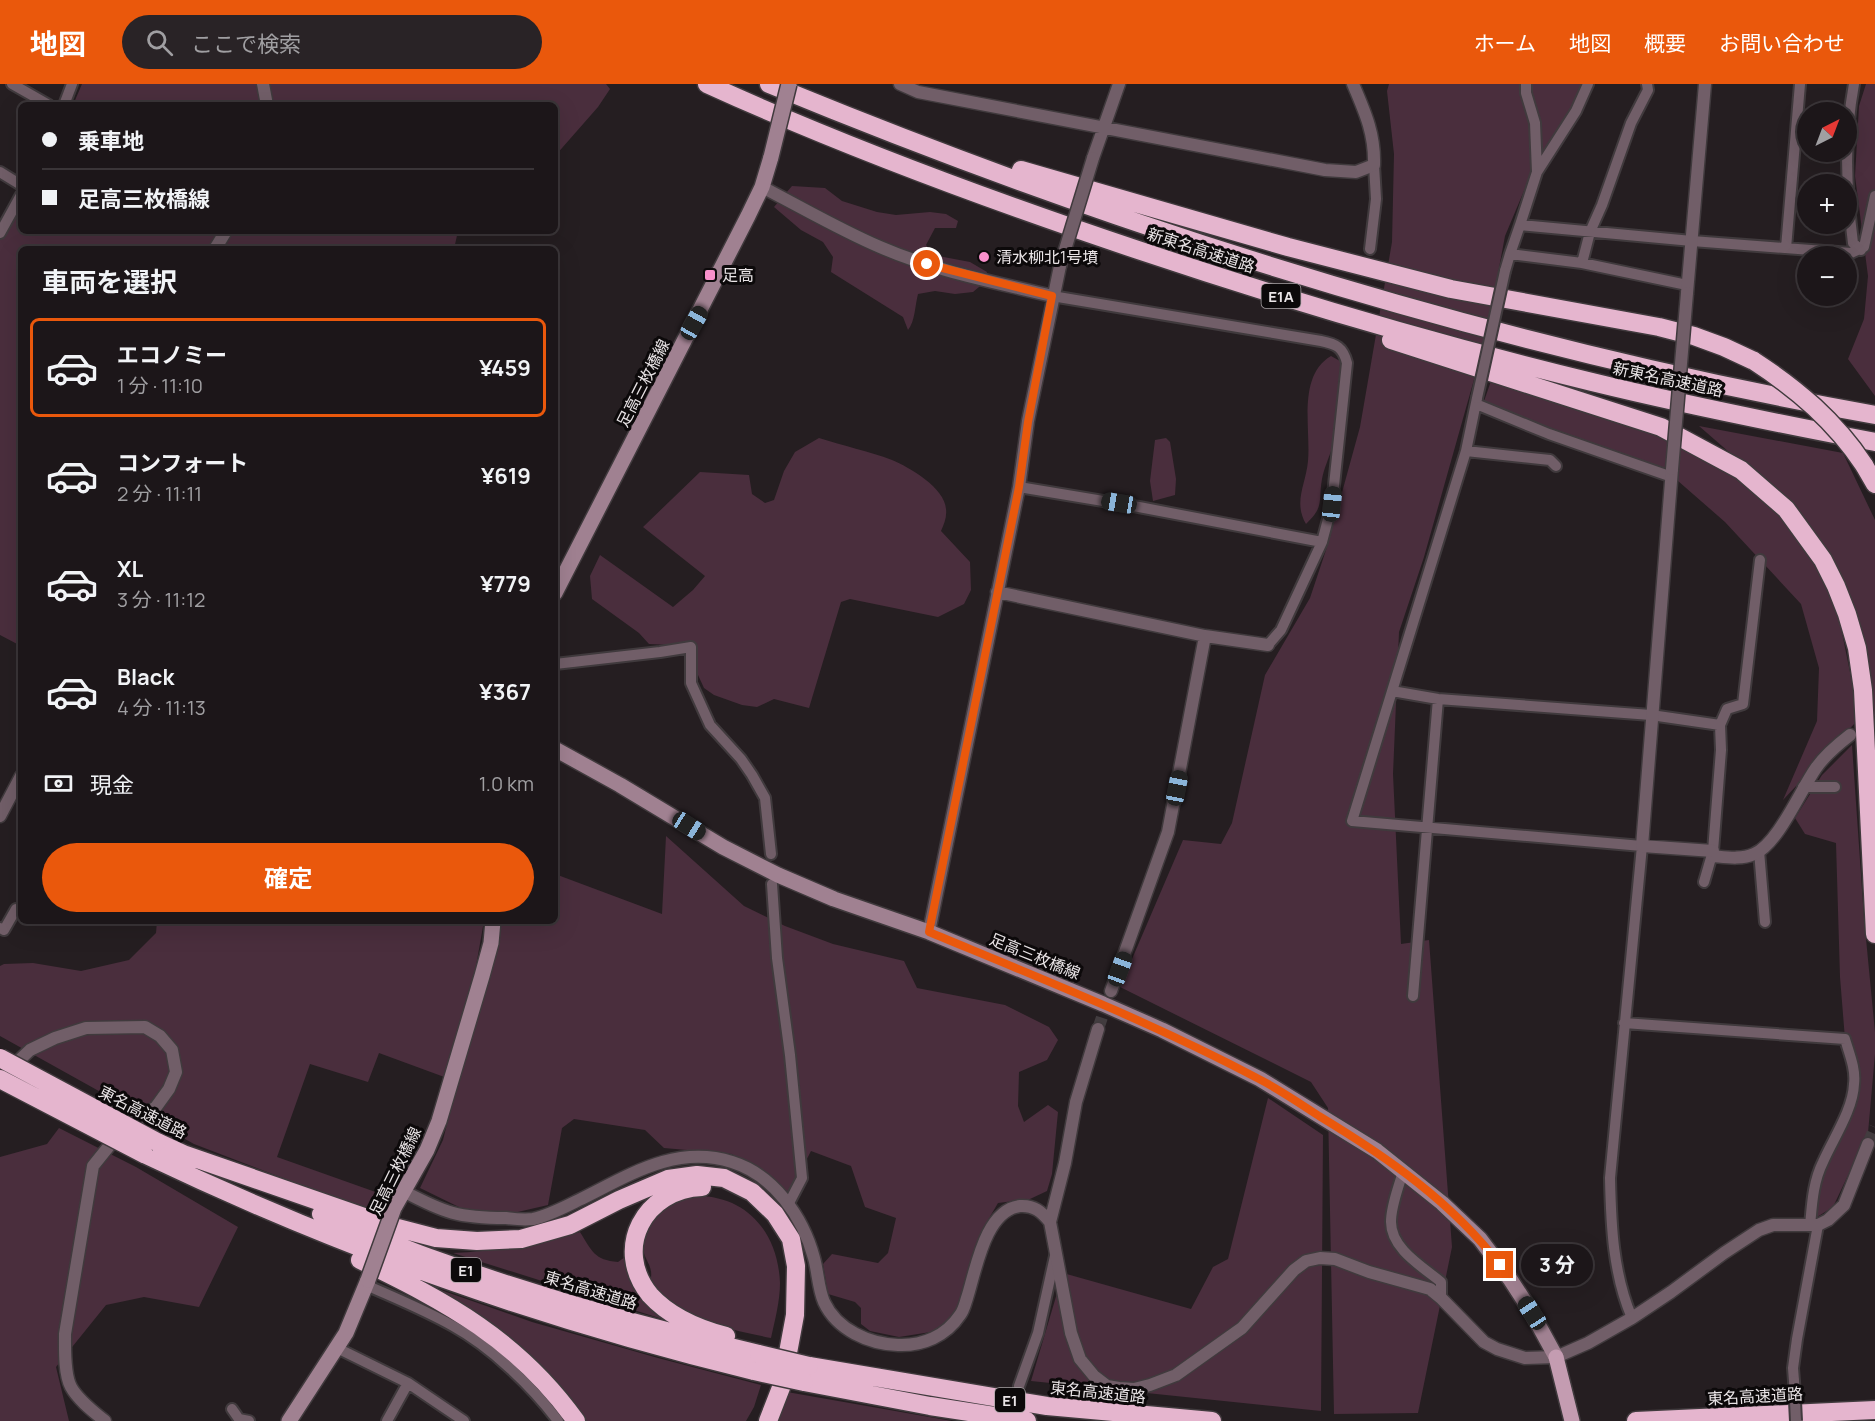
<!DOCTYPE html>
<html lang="ja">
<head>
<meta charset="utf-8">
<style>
	:root { --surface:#1c1619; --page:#292326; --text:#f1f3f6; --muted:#a09fa2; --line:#3a3538; --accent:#ea580c }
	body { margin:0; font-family:Manrope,"Noto Sans JP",sans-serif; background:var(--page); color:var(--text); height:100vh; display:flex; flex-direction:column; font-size:22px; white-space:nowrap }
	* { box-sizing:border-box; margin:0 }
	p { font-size:20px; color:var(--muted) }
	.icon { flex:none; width:33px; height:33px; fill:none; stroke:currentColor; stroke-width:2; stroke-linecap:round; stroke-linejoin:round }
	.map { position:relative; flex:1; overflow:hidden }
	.side { position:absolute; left:18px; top:162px; width:540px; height:678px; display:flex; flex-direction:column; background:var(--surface); border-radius:9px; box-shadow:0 6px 24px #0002,0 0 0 2px var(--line) }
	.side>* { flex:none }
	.hud { position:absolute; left:18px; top:18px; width:540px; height:132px; border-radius:9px; box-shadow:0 6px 24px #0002,0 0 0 2px var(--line); display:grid; align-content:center; height:132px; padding:0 24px; background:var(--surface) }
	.needle { width:39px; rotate:42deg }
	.tools { position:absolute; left:1797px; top:18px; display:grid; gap:12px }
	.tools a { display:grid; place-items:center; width:60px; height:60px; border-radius:50%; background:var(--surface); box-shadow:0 6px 24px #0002,0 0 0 2px var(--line); font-size:30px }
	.end { position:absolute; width:27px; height:27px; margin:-14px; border:8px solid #ea580c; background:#fff; box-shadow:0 0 0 3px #fff }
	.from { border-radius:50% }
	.bubble { position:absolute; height:42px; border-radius:21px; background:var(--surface); box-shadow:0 6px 24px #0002,0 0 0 2px var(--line); font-size:20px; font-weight:700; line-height:42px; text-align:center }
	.car { position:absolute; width:18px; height:36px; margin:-18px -9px; border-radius:8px; box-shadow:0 0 4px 2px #0007; background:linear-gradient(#222 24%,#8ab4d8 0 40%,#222 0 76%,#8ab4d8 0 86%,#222 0) }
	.hud b { display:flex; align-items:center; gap:21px; height:57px; font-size:22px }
	.hud b+b { border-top:2px solid var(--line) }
	.hud i { width:15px; height:15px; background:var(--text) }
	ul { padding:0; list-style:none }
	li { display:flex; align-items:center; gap:18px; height:99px; margin:0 12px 9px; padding:0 12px; border:3px solid transparent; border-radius:9px }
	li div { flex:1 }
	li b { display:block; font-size:22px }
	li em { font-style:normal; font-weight:700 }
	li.selected { border-color:var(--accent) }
	li>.icon { width:54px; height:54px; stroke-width:1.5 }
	h2 { padding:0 24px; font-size:27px; line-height:72px }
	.pay { display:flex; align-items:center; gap:15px; height:66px; padding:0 24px; font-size:22px }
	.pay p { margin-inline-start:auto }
	.cta { display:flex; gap:12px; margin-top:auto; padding:12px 24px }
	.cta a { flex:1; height:69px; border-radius:36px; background:var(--accent); color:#fff; font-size:24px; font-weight:700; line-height:69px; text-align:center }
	header { display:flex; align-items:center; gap:36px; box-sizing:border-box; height:84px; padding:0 30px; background:var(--accent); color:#fff }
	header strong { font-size:28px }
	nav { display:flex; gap:33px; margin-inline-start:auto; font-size:21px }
	.search { width:420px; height:54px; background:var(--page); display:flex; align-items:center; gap:15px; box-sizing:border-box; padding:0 21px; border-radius:33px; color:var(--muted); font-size:22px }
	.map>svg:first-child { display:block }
	.green { fill:#4a2e3d }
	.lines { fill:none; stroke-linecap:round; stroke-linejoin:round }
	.tertiary-tunnel { stroke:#423c3f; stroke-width:12; stroke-dasharray:12 6; stroke-linecap:butt }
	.minor-casing { stroke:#403a3d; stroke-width:14 }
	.tertiary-casing { stroke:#403a3d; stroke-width:15 }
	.secondary-casing { stroke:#403a3d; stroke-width:18 }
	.primary-casing { stroke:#403a3d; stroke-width:18 }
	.motorway-casing { stroke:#403a3d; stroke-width:21 }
	.minor { stroke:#715e68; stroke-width:10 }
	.tertiary { stroke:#715e68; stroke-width:12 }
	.secondary { stroke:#a08191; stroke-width:15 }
	.primary { stroke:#c49cb1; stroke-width:15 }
	.motorway { stroke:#e5b5ce; stroke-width:18 }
	.minor-bridge-casing { stroke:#403a3d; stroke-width:14; stroke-linecap:butt }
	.tertiary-bridge-casing { stroke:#403a3d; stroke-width:15; stroke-linecap:butt }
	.secondary-bridge-casing { stroke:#403a3d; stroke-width:18; stroke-linecap:butt }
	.motorway-bridge-casing { stroke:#403a3d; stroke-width:21; stroke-linecap:butt }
	.minor-bridge { stroke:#715e68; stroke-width:10 }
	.tertiary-bridge { stroke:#715e68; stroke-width:12 }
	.secondary-bridge { stroke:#a08191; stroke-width:15 }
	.motorway-bridge { stroke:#e5b5ce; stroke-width:18 }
	.route { stroke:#ea580c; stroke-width:8 }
	.poi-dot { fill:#f890cb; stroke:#0c090a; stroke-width:2 }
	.labels { text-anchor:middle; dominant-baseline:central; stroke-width:6; stroke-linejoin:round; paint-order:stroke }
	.shield { fill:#0c090a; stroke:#a7a2a4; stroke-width:1.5 }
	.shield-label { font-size:15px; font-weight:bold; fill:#e9e4e6 }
	.street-label { font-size:16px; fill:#e9e4e6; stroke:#0c090a }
	.poi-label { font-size:16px; fill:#e9e4e6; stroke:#0c090a; text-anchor:start }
</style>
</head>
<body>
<header>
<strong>地図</strong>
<div class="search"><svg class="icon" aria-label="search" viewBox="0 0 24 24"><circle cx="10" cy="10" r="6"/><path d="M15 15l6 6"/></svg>ここで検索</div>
<nav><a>ホーム</a><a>地図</a><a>概要</a><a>お問い合わせ</a></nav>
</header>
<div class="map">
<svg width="1875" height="1337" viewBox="0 0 1875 1337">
	<rect width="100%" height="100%" fill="#251e21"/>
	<path class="green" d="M82 0H606L610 5 598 23 555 72V21H73Z
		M1389 0H1585L1526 102 1505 152 1486 253 1424 473 1399 548 1393 690 1401 860 1429 856 1452 1163 1418 1329 1334 1330 1328 1024 1311 998 1120 903 1183 756 1221 760 1232 739 1265 591 1310 514 1327 463 1360 343 1392 158 1394 70 1387 7Z
		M1866 0H1875V312L1848 275 1864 235 1868 192 1855 92 1859 22Z
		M792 102 825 104 842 117 877 128 896 131 930 128 946 130 958 137 956 144H935L926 161 933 171 970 178 987 188 985 198 973 208 955 210 935 207 918 210C915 221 915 238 908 246L903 233 831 188 833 173 823 158 801 146 774 123Z
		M21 122V147H458L454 165H21V562L0 551V152Z
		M1331 272 1340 277C1344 305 1339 336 1332 364 1329 374 1324 384 1322 395 1318 417 1325 422 1306 440 1293 418 1306 400 1308 377 1311 345 1297 292 1331 272Z
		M1491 297 1665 347 1729 384 1798 441 1835 514 1855 613V639L1783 716 1817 637 1819 584 1801 520 1725 438 1662 383 1483 320Z
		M1699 342 1843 369 1875 436V632H1869L1830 483 1806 435Z
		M819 354C843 362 869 367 892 376 909 383 945 404 946 425 947 433 944 440 941 447L970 478 971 506 964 520 938 533 850 515 841 518 809 624 774 615 757 623 742 621 714 611 704 604 698 591 696 562 649 560 639 549 592 515 590 492 600 471 673 523 693 506 705 492 643 443 700 388 749 391 752 410 765 419 774 416 784 387 795 368Z
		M1166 354 1170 358 1176 395 1175 411 1153 417 1150 397 1155 356Z
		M1852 661 1864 834 1875 948V970L1868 1049 1833 1123 1817 1133 1813 1132 1816 1097 1850 1019 1854 991 1845 955 1840 893 1836 759 1805 750 1795 734 1822 691Z
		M666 752 744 822 785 842 833 860 904 877 917 904 1005 921 1049 943 1058 956 1047 976 1019 988 1018 1022 1024 1038 1048 1021 1058 1028 1052 1090 1047 1107 1030 1115 998 1119 988 1136 968 1192 959 1225 937 1247 899 1253 870 1247 861 1240V1224L855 1218 828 1210 823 1180 832 1170 878 1179 888 1169 896 1134 865 1123 851 1082 811 1067 788 1112 732 1070 664 1064 645 1046 574 1035 562 1044 548 1121 509 1130 463 1125 420 1104 443 1056 498 837H555V790L662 830Z
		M157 837H484L473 899 447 994 379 969 368 998 310 980 277 1073 384 1111 377 1130 194 1060 0 952V882L4 880 33 879 81 887 129 876 156 849Z
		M1268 1014 1323 1051 1321 1327 1031 1297 1063 1189 1191 1225 1213 1183 1228 1175Z
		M59 1044 136 1083 238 1143 199 1223 144 1213 106 1221 56 1283 69 1337H0V1073L47 1060Z
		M693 1112C746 1110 778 1148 780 1199 780 1217 775 1236 771 1254 722 1244 686 1237 650 1198 655 1181 643 1177 643 1162 642 1134 670 1119 693 1112Z
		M580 1148C592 1167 594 1176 618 1178L625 1173 630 1184 634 1202 675 1239 453 1169C496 1167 539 1162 580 1148Z
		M432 1203 532 1238 658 1274 761 1301 754 1323 746 1337H583Z
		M787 1308 952 1337H778Z"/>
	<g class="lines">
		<path class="tertiary-tunnel" d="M1098 945 1111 907
			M1868 1060 1875 1043"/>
		<defs>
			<path id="minor" d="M12 0 49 21
				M1526 0V9L1535 39 1537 88
				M1588 0 1576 27 1537 88 1520 141 1692 157 1851 169 1864 163 1875 112
				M1854 0C1844 54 1846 104 1853 159L1861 166
				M64 21 72 0
				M0 88 21 101
				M0 149 21 111
				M1786 164 1800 0
				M1370 165 1376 115 1374 81
				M1510 170 1520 141
				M1582 179 1590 148 1602 121 1631 39 1648 6 1647 0
				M1505 187 1510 170 1582 179 1687 201
				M1052 212 1321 257C1336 260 1343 263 1347 279L1332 420 1322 458 1281 546 1268 561
				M1477 314 1466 367 1352 737 1642 762 1610 1094C1611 1141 1613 1190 1632 1234
				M1476 320 1549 350 1672 393
				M1466 367 1550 376 1556 382
				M1019 403 1139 423 1322 458
				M555 580 660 568 691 563V599L710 641 741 675 752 691 765 714 771 770
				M1392 607 1438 615 1651 631 1720 641
				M1803 703H1835
				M1759 767 1765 838
				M1704 798 1713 767 1721 666 1720 641 1727 625 1743 620 1760 476
				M772 800 777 874 790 971 802 1094 789 1119
				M0 844 4 846 16 825
				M1413 912 1438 615
				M1624 939 1845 955C1849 969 1856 985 1854 1000 1853 1026 1833 1055 1823 1078 1813 1098 1812 1120 1810 1142
				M1403 1087C1399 1103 1391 1121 1391 1138 1391 1165 1423 1183 1441 1198V1214
				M366 1201C395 1214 425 1226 453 1242 491 1263 532 1302 558 1337
				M337 1264 408 1299 464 1337
				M1794 1297 1793 1284 1797 1255 1818 1141
				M1019 1302 1038 1249 1055 1172
				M232 1325 239 1335 249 1337
				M387 1337 408 1299"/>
			<path id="tertiary" d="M263 0 267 21
				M900 0 918 8 1325 86 1356 88 1374 81C1375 50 1365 28 1353 0
				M1093 74 1119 0
				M762 103C801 123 840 146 880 163 935 187 995 198 1052 212
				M215 165 226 147
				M1687 209 1705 0
				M1672 385 1642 762 1713 767 1712 772C1725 773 1741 776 1754 770 1778 760 1800 707 1816 684 1825 671 1837 661 1850 651
				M997 508 1205 552 1268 561
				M0 732 21 692
				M929 848 1019 403 1028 337 1060 182
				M1111 907 1168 748 1205 552
				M9 986 30 966 55 954 86 944 145 943 160 952 172 966 176 988 169 1005 156 1023 122 1046 93 1082 65 1250C65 1264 64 1290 71 1303 78 1316 94 1328 105 1337
				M403 1107C445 1129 458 1134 506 1134 514 1135 524 1136 533 1135 548 1132 565 1123 579 1116 628 1092 675 1060 732 1078 774 1091 803 1133 814 1174 818 1188 818 1204 824 1218 837 1246 869 1260 898 1261 923 1262 946 1252 960 1231 964 1226 965 1220 967 1214 976 1186 985 1126 1020 1122 1034 1121 1042 1128 1050 1138L1071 1249 1080 1275 1094 1292 1107 1302 1119 1304 1134 1305 1150 1301 1176 1291 1242 1244 1294 1186 1306 1177 1320 1174 1335 1175 1369 1188 1430 1205 1441 1214 1484 1258 1497 1265 1525 1274 1556 1273 1588 1259 1632 1234 1671 1208 1724 1169 1759 1146 1773 1141H1818L1828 1136 1844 1121 1868 1060
				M1050 1138 1065 1079 1076 1018 1098 945"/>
			<path id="secondary" d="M555 509 748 132 762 103 771 73
				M555 665 620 701 723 763 778 791 834 815 929 848 1103 920 1162 946 1260 995 1377 1067 1442 1119 1480 1155 1510 1195 1532 1229 1556 1273
				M394 1124 427 1066 439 1037 482 892 491 859 493 837
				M289 1337 346 1249 368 1196"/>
			<path id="primary" d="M1556 1273 1572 1337"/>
			<path id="motorway" d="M707 0C847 64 992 117 1138 166 1287 216 1439 261 1592 298 1686 321 1781 340 1875 358
				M769 0C1125 147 1496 263 1875 331
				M1021 86 1288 163 1451 205 1659 243 1694 252 1724 263 1754 277
				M1391 256 1661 343 1741 386 1786 425 1823 476 1836 502 1847 530 1857 564 1863 606 1875 850
				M1864 381 1875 400
				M157 1058 194 1075
				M144 1070C343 1165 540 1235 754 1287
				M183 1070 390 1142 436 1154 477 1157 521 1155 570 1141 619 1116 668 1095 697 1091 724 1094 752 1108 775 1130 791 1155 796 1182 795 1231 782 1301 768 1337
				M702 1103C645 1105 612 1164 650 1211 669 1232 699 1245 726 1252
				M321 1130C356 1144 391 1160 427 1173 535 1212 646 1244 759 1270
				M360 1176C447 1218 518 1256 576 1337
				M809 1282 1047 1322 1212 1337
				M804 1298 930 1322 1027 1337
				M1636 1337 1875 1326"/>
		</defs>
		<use href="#minor" class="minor-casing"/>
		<use href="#tertiary" class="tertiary-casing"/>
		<use href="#secondary" class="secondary-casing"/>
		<use href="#primary" class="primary-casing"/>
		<use href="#motorway" class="motorway-casing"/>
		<use href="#minor" class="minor"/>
		<use href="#tertiary" class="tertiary"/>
		<use href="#secondary" class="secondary"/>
		<use href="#primary" class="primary"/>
		<use href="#motorway" class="motorway"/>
		<defs>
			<path id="minor-bridge" d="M1477 314 1505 187
				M1794 1297 1796 1337"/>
			<path id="tertiary-bridge" d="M1060 182 1093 74
				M1672 385 1687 209"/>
			<path id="secondary-bridge" d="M771 73 789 0
				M368 1196 394 1124"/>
			<path id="motorway-bridge" d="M1754 277C1797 305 1835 337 1864 381
				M0 974 157 1058
				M0 995 144 1070
				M759 1270 809 1282
				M754 1287 804 1298"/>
		</defs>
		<use href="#minor-bridge" class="minor-bridge-casing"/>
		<use href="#tertiary-bridge" class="tertiary-bridge-casing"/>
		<use href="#secondary-bridge" class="secondary-bridge-casing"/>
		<use href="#motorway-bridge" class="motorway-bridge-casing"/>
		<use href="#minor-bridge" class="minor-bridge"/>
		<use href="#tertiary-bridge" class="tertiary-bridge"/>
		<use href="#secondary-bridge" class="secondary-bridge"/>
		<use href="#motorway-bridge" class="motorway-bridge"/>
	</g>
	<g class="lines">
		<path class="route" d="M927 180 1052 212 1028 338 1019 403 929 848C1040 894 1151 938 1257 994 1279 1005 1299 1019 1319 1032 1387 1073 1452 1118 1500 1181"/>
	</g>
	<g class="poi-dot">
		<circle cx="984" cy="173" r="6"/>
		<rect x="704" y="185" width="12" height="12" rx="3"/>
	</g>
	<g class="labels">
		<g class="shield">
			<rect x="1261.5" y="200" width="39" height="24" rx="4.5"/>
			<rect x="451" y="1174" width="30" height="24" rx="4.5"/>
			<rect x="995" y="1304" width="30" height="24" rx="4.5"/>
		</g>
		<g class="shield-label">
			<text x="1281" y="212">E1A</text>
			<text x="466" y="1186">E1</text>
			<text x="1010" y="1316">E1</text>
		</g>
		<g class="street-label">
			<text transform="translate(1201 166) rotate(18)">新東名高速道路</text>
			<text transform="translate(1668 295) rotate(12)">新東名高速道路</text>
			<text transform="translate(643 299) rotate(-63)">足高三枚橋線</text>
			<text transform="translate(1035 872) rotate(22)">足高三枚橋線</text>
			<text transform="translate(143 1028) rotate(27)">東名高速道路</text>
			<text transform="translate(395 1087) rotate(-64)">足高三枚橋線</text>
			<text transform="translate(591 1206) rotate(17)">東名高速道路</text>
			<text transform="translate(1098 1308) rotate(6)">東名高速道路</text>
			<text transform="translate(1755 1312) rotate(-3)">東名高速道路</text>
		</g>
		<g class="poi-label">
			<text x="996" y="173">清水柳北1号墳</text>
			<text x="722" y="191">足高</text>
		</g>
	</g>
</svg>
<div class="tools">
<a><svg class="needle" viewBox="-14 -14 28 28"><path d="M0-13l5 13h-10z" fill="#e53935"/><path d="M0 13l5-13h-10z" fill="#a09fa2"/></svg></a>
<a>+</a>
<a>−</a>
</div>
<i class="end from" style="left:927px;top:180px"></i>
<i class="end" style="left:1500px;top:1181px"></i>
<div class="bubble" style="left:1521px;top:1160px;width:72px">3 分</div>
<i class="car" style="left:694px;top:239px;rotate:29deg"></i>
<i class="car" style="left:1119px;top:419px;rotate:279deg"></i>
<i class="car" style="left:1332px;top:420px;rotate:6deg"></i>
<i class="car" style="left:1177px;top:704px;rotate:11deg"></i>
<i class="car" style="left:689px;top:742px;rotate:122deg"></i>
<i class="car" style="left:1120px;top:885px;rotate:20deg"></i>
<i class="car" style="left:1532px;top:1229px;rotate:327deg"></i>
<div class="hud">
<b><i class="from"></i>乗車地</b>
<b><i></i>足高三枚橋線</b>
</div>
<section class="side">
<h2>車両を選択</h2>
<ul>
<li class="selected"><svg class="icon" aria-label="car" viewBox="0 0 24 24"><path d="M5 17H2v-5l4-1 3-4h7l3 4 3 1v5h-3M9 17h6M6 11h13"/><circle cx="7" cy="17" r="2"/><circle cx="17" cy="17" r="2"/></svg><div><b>エコノミー</b><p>1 分 · 11:10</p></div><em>¥459</em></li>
<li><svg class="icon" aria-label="car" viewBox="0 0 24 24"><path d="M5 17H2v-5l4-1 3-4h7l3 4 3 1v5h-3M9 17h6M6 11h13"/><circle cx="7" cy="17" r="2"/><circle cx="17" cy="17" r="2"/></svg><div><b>コンフォート</b><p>2 分 · 11:11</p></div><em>¥619</em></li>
<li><svg class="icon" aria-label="car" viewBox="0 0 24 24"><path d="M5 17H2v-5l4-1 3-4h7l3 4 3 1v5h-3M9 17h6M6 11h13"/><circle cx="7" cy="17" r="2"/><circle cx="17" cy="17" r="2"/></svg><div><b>XL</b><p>3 分 · 11:12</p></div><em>¥779</em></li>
<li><svg class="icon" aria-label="car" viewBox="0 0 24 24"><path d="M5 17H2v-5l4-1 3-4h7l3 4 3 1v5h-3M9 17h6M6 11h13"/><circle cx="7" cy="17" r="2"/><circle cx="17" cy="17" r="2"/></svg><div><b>Black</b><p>4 分 · 11:13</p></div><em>¥367</em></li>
</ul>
<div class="pay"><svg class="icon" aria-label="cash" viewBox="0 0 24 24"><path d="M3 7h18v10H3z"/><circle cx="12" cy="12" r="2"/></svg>現金<p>1.0 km</p></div>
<div class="cta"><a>確定</a></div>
</section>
</div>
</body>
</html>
